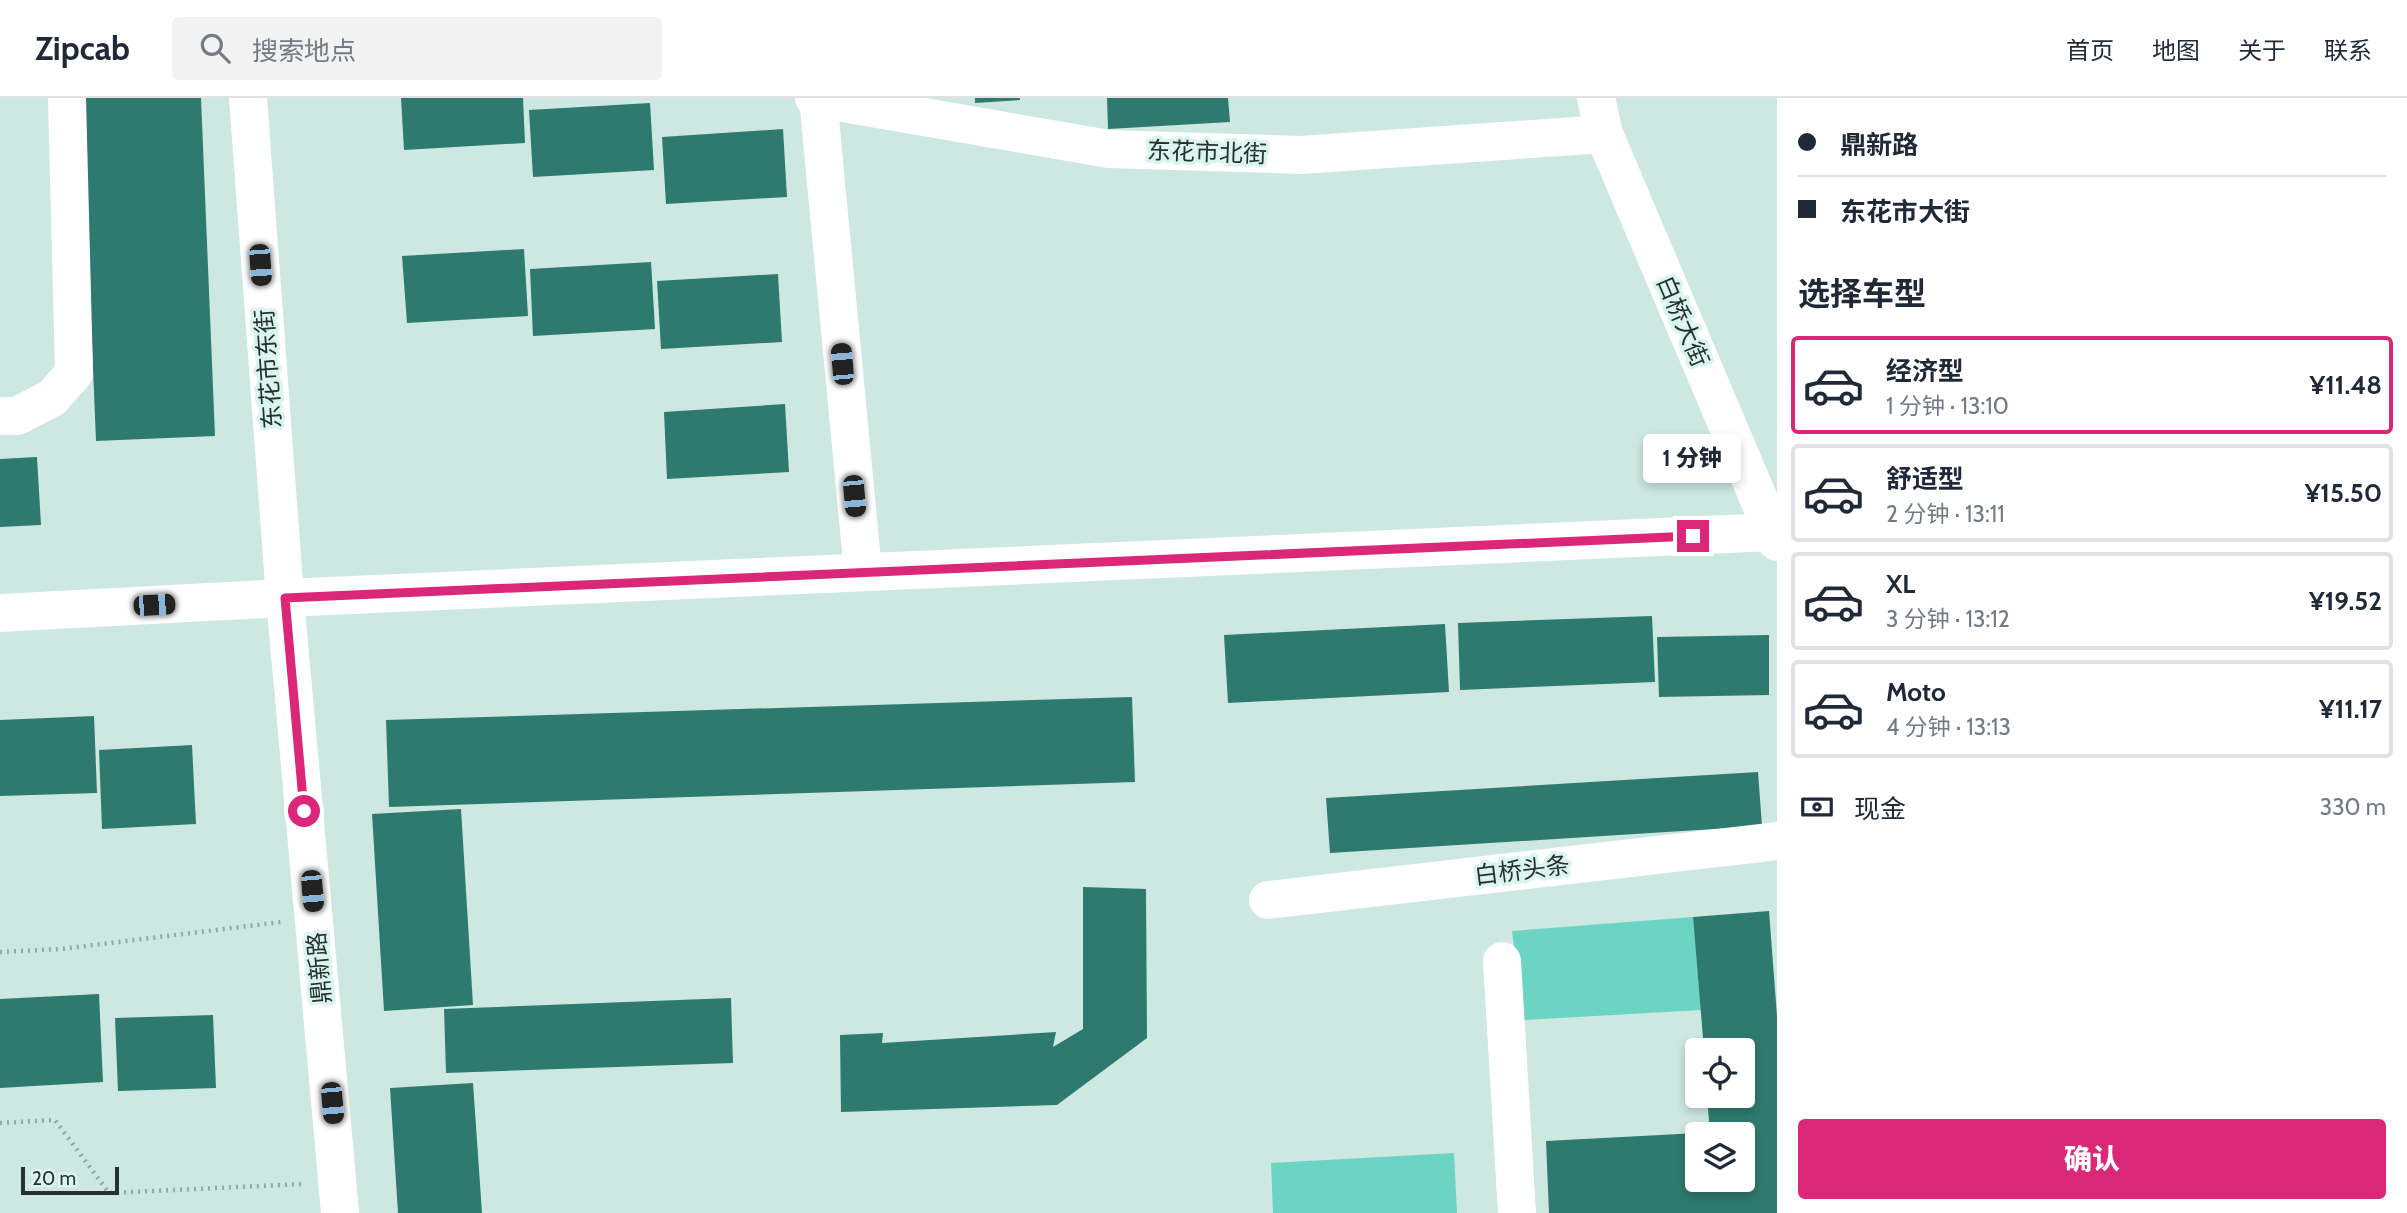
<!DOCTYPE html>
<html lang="zh">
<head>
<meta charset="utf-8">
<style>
	:root { --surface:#fff; --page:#f2f2f3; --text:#1f2937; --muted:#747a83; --line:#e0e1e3; --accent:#db2777 }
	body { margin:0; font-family:Cabin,"Noto Sans SC",sans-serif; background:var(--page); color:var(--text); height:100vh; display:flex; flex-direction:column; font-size:26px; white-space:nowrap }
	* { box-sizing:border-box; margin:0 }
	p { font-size:23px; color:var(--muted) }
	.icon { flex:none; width:38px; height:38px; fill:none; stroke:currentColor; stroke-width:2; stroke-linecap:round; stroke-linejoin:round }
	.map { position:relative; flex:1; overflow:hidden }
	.sheet { display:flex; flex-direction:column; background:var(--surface); width:630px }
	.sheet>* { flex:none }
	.guide { display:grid; align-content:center; height:154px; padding:0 21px; background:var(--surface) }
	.tools { position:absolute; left:1685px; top:940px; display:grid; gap:14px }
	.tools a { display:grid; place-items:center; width:70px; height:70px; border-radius:7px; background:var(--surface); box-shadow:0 4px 10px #0003; font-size:35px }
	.scale { position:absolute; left:21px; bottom:18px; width:98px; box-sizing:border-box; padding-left:7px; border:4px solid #27312f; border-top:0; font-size:19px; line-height:24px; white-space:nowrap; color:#27312f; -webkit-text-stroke:5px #daf4ee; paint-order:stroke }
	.end { position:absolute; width:32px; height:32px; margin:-16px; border:9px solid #db2777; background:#fff; box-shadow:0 0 0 4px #fff }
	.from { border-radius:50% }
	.bubble { position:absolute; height:49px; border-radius:7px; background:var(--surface); box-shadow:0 4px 10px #0003; font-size:23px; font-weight:800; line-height:49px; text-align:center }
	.car { position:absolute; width:21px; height:42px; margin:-21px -10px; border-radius:9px; box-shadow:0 0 5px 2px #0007; background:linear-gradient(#222 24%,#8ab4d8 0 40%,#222 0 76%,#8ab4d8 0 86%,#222 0) }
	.guide b { display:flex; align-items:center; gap:24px; height:66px; font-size:26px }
	.guide b+b { border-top:2px solid var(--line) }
	.guide i { width:18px; height:18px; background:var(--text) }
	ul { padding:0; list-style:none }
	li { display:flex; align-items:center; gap:21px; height:98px; margin:0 14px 10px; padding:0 7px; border:4px solid var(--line); border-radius:7px }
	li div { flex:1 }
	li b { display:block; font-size:26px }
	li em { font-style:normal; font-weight:800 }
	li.selected { border-color:var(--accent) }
	li>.icon { width:63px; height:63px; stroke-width:1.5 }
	h2 { padding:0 21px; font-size:32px; line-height:84px }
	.pay { display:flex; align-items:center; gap:18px; height:77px; padding:0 21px; font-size:26px }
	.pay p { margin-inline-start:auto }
	.primary-button { display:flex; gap:14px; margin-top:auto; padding:14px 21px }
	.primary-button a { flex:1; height:80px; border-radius:7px; background:var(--accent); color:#fff; font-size:28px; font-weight:800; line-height:80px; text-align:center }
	header { display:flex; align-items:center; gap:42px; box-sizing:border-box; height:98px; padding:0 35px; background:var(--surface); border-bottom:2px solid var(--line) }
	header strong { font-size:33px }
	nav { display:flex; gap:38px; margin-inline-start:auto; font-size:24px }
	.search { width:490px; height:63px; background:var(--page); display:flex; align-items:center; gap:18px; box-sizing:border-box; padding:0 24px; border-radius:7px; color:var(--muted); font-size:26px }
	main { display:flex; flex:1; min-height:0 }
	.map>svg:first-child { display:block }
	.green { fill:#6bd4c2 }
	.building { fill:#2f7a6e }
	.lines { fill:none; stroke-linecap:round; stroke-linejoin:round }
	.path { stroke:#94a9a4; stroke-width:4.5; stroke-dasharray:2 5; stroke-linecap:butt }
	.minor { stroke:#fff; stroke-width:38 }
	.route { stroke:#db2777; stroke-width:9 }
	.labels { text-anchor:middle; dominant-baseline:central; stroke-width:7; stroke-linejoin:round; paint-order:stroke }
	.street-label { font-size:24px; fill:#27312f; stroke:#daf4ee }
</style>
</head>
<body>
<header>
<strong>Zipcab</strong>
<div class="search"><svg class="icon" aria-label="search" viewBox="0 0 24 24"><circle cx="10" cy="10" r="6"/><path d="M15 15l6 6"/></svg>搜索地点</div>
<nav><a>首页</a><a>地图</a><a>关于</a><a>联系</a></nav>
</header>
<main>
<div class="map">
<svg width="1777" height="1115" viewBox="0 0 1777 1115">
	<rect width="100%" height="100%" fill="#cde7e1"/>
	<path class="green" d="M1693 819 1701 912 1524 922 1512 833Z
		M1454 1055 1457 1115H1273L1271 1065Z"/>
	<path class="building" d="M82 0H201L215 338 96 343Z
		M401 0H523L525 45 404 52Z
		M975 0H1020V2L975 5Z
		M1107 0H1228L1230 24 1108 31Z
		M650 5 654 72 533 79 529 12Z
		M783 31 787 99 666 106 662 39Z
		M524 151 528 218 407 225 402 158Z
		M651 164 655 231 533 238 530 171Z
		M778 176 782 244 661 251 657 183Z
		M785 306 789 374 667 381 664 314Z
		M37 359 41 427 0 429V361Z
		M1652 518 1655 584 1460 592 1458 525Z
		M1445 526 1449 594 1228 605 1224 537Z
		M1769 537V597L1659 599 1657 539Z
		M1132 599 1135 684 389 709 386 622Z
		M94 618 97 695 0 698V622Z
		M192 647 196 726 102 731 99 652Z
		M1758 674 1762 728 1330 755 1326 700Z
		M461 711 473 907 384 913 372 716Z
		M1083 789 1146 791 1147 940 1057 1007 841 1014 840 937 883 935 882 945 1056 934 1053 949 1083 931Z
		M1769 813 1777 918V1115H1549L1546 1043 1698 1035V1082H1743V1036H1710L1707 998H1743V952H1704L1693 819Z
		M99 896 103 984 0 990V901Z
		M731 900 733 965 446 975 444 911Z
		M213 917 216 990 118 993 115 920Z
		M473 985 482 1115H398L390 990Z"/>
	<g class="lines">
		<path class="path" d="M0 854 61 851 281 824
			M0 1025 55 1022 109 1095 303 1086"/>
		<path class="minor" d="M248 0 285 500 340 1115
			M814 0 1109 51 1301 57 1604 36
			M818 0 863 474
			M1596 0 1604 36 1777 444
			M0 318H17L52 300 74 275 67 0
			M0 515 285 500 1772 434
			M1268 802 1777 743
			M1502 863 1517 1115"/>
	</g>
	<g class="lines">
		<path class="route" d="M304 713 285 500 1693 438"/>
	</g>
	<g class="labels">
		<g class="street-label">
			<text transform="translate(1207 54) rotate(2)">东花市北街</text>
			<text transform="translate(1683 223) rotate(67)">白桥大街</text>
			<text transform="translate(268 271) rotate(-94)">东花市东街</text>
			<text transform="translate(1522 772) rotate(-7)">白桥头条</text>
			<text transform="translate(319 870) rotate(-95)">鼎新路</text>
		</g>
	</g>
</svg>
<div class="tools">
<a><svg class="icon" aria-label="locate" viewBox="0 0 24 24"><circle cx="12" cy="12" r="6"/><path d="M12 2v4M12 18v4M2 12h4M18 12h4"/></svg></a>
<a><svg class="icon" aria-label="layers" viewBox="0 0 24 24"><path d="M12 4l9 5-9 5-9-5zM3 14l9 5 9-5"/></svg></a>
</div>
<div class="scale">20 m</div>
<i class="end from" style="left:304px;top:713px"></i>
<i class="end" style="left:1693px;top:438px"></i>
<div class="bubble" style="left:1643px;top:336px;width:98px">1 分钟</div>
<i class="car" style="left:260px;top:167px;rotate:176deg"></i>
<i class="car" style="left:842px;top:266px;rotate:355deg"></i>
<i class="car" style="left:854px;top:398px;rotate:175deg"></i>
<i class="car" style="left:154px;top:507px;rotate:87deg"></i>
<i class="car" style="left:312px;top:793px;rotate:175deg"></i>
<i class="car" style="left:332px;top:1005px;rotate:175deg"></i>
</div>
<section class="sheet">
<div class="guide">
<b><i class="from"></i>鼎新路</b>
<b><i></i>东花市大街</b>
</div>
<h2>选择车型</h2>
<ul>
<li class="selected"><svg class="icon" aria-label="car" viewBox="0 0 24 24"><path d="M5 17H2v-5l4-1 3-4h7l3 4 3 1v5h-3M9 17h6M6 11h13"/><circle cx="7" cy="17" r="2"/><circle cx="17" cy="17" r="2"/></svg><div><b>经济型</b><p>1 分钟 · 13:10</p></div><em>¥11.48</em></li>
<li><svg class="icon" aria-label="car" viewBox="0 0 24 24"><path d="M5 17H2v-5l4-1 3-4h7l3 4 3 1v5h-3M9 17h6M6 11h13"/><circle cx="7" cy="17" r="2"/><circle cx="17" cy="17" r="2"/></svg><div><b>舒适型</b><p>2 分钟 · 13:11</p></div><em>¥15.50</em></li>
<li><svg class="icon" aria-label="car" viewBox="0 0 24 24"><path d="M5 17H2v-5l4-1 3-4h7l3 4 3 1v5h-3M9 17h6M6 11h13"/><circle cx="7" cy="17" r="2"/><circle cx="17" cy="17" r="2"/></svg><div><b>XL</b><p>3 分钟 · 13:12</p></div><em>¥19.52</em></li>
<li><svg class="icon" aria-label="car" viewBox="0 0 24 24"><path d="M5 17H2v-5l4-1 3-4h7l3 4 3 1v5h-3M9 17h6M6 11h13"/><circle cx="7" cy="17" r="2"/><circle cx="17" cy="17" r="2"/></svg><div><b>Moto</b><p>4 分钟 · 13:13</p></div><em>¥11.17</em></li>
</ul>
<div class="pay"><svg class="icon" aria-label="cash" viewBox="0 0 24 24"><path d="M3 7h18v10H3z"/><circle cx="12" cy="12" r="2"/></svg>现金<p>330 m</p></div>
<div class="primary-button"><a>确认</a></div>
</section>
</main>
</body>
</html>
